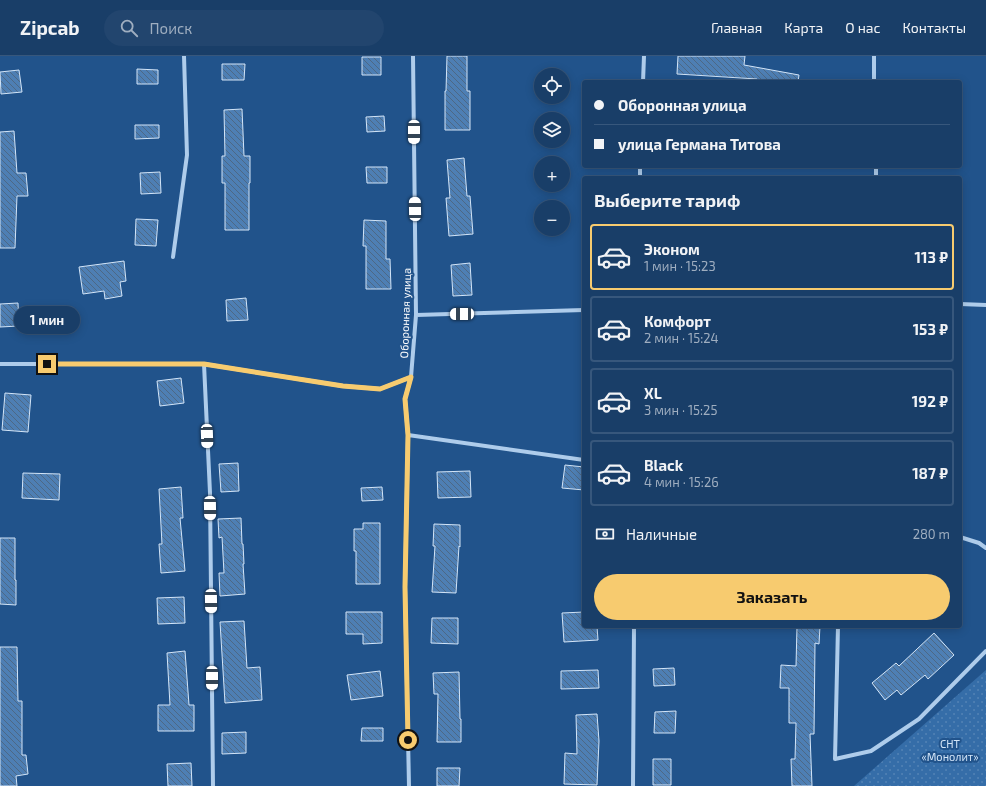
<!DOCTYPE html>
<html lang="ru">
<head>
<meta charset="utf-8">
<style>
	:root { --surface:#193e68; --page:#22456e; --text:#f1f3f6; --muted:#9faec0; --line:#37577c; --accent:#f7cb6f }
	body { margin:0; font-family:"Exo 2",sans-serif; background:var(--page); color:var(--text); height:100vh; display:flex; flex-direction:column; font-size:15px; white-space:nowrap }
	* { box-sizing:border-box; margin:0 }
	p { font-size:13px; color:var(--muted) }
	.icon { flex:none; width:22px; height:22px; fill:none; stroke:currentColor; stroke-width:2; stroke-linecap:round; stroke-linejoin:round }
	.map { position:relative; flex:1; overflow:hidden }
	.drawer { position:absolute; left:582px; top:120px; width:380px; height:452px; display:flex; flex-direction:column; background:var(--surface); border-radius:4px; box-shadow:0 2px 10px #0003,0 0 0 1px var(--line) }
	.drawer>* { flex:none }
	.guide { position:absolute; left:582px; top:24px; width:380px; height:88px; border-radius:4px; box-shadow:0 2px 10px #0003,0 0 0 1px var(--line); display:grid; align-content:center; height:88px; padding:0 12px; background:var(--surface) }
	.controls { position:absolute; left:534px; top:12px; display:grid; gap:8px }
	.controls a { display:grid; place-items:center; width:36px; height:36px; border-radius:50%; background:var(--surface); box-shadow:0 2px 10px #0003,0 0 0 1px var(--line); font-size:20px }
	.end { position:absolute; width:18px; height:18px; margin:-9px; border:5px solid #f7cb6f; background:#111; box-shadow:0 0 0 2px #111 }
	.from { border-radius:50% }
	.bubble { position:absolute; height:28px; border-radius:14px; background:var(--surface); box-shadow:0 2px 10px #0003,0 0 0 1px var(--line); font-size:13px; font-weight:700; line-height:28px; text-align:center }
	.car { position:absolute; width:12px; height:24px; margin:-12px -6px; border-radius:5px; box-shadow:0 0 3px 1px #0007; background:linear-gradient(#fff 24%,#345 0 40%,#fff 0 76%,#345 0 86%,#fff 0) }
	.guide b { display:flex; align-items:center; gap:14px; height:38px; font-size:15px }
	.guide b+b { border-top:1px solid var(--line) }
	.guide i { width:10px; height:10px; background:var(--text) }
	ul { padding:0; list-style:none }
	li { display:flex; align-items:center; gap:12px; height:66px; margin:0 8px 6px; padding:0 4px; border:2px solid var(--line); border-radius:4px }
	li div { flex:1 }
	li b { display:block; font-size:15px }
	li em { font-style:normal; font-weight:700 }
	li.selected { border-color:var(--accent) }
	li>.icon { width:36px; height:36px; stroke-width:1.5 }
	h2 { padding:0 12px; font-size:18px; line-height:48px }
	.pay { display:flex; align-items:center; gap:10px; height:44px; padding:0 12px; font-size:15px }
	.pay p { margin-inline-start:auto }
	.primary-button { display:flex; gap:8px; margin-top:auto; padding:8px 12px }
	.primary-button a { flex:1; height:46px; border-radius:24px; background:var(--accent); color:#111; font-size:16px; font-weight:700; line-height:46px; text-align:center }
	header { display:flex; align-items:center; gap:24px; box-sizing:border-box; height:56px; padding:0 20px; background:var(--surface); border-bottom:1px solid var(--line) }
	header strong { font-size:19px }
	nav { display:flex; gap:22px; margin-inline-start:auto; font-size:14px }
	.search { width:280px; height:36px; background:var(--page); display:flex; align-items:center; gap:10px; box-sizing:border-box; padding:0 14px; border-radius:22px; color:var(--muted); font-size:15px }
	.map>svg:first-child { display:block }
	.garden { fill:url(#garden-dots) }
	.building { fill:url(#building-back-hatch); stroke:#d3e5f8 }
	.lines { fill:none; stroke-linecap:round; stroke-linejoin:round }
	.minor { stroke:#aecceb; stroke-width:4 }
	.route { stroke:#f7cb6f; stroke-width:5 }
	.labels { text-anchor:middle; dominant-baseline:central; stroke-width:4; stroke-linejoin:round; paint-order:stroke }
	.street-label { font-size:11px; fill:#fff; stroke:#21538b }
	.park-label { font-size:11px; fill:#d3e5f8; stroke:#21538b }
</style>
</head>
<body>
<header>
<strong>Zipcab</strong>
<div class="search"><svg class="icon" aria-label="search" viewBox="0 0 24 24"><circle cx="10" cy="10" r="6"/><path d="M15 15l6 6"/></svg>Поиск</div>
<nav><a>Главная</a><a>Карта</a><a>О нас</a><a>Контакты</a></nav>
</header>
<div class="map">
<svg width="986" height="730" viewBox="0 0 986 730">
	<defs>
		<pattern id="garden-dots" width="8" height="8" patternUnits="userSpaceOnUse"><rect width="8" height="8" fill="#356da8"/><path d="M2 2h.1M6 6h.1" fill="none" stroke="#5383b5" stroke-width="1.8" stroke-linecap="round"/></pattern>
		<pattern id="building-back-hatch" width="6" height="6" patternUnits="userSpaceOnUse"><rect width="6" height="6" fill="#4e7fb4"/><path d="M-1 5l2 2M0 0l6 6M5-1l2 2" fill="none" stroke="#4d6885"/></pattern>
	</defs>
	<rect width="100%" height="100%" fill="#21538b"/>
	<path class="garden" d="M986 614V730H854Z"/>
	<path class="building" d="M447 0H467V35H470V74H445V35H446Z
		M678 0H745L744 9 799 19 798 26H757V23L677 18Z
		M362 1H381V19H362Z
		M222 8H245L244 24H222Z
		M137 13 158 14V28H137Z
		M19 14 22 36 1 38 0 16Z
		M242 53 244 100H250V127H249V174H225V127H222V100H225L224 54Z
		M384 60 385 75 367 76 366 61Z
		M135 69H159V82L135 83Z
		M14 75 17 117H26L28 140H17L15 192H0V76Z
		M464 102 467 140H470L473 178 449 180 446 142H450L447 104Z
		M366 111H387V127H367Z
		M160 116 161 137 141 138 140 117Z
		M136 163 158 164 156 190 135 189Z
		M364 164 386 165V203H390L391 233H366V190H363Z
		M124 205 126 225 120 226 122 240 105 243 104 235 83 238 79 211Z
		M470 207 472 239 453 240 451 209Z
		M246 242 248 264 227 265 226 244Z
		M18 247 19 270 0 271V248Z
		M181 322 184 347 160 350 157 325Z
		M5 337 31 339 28 376 2 374Z
		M238 407 239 435 221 436 219 408Z
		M565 409 584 411V434L562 432Z
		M470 415 471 441 438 442 437 416Z
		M23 417 60 418 59 444 22 442Z
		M181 431 183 462H180L185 515 161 517 159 488H162L159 433Z
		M382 431 383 444 362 445 361 432Z
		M241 462 242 488H243L244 508H243L245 538 220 540 219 517H224L222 481 219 482 218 463Z
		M363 467H380V528H356V495H354V473H363Z
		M434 468 460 469V491L459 490 456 537 432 536 435 490H433Z
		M0 482H15V524H16V549L0 548Z
		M184 541 185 567 158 568 157 542Z
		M346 556H382V587L363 588V578H346Z
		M584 556V570H597L598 584 564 586 562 557Z
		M432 562H458V588L431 587Z
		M244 565 247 612 260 611 262 644 225 647 220 566Z
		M797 570H820L819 588 815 587 814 678H810L812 730H792L791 703H795L796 667H789V632H780L781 609 796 610Z
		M934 577 954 599 928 623 925 619 901 639 897 634 885 644 872 627 896 607 899 610Z
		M0 591H17L18 645H22V699H26L28 718 16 720 17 730H0Z
		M185 595 189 649H194V675H158V649H170L167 597Z
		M674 612 675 629 654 630 653 613Z
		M598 614 599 632 561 633V615Z
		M380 615 383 640 351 644 347 619Z
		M459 616 460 663H461V686H437L438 638H434L433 617Z
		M676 655 675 677H654L655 656Z
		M597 658 599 685 597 729 564 728 565 697 577 698 576 659Z
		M362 672H383V685H361Z
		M246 676V697L222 698V677Z
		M653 703H671V729H653Z
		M191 707 192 730H168L167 708Z
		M437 712H460L459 730H437Z"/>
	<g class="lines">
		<path class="minor" d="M874 0V26
			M643 26 644 0
			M876 110V122
			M640 122V110
			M173 201 187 99 184 0
			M960 248 986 249
			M416 259 584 254
			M0 308H204L343 330 380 333 411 321
			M204 308 210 437 213 730
			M408 379 584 404
			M960 481 979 487 986 492
			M838 570 835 703 871 695 919 663 986 595
			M409 730 405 531 408 379 405 343 411 321 416 259 413 0
			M633 730 634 570"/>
	</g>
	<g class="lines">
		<path class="route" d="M47 308H204L343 330 380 333 411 321 405 343 408 379 405 531 408 684"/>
	</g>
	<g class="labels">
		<g class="street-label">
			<text transform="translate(405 257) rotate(-88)">Оборонная улица</text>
		</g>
		<g class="park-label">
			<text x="950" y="687">СНТ<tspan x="950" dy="13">«Монолит»</tspan></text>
		</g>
	</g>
</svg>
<div class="controls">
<a><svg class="icon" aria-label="locate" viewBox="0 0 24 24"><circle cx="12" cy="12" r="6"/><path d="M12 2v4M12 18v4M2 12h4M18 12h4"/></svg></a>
<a><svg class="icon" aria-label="layers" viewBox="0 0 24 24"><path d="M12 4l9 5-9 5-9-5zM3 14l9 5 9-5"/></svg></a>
<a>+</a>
<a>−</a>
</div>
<i class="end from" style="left:408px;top:684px"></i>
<i class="end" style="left:47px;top:308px"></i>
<div class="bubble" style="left:14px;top:250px;width:66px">1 мин</div>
<i class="car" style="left:414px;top:76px;rotate:180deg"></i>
<i class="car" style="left:415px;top:153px;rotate:359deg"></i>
<i class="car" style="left:462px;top:258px;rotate:269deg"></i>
<i class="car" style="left:207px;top:380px;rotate:178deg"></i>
<i class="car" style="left:210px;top:452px;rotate:179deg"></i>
<i class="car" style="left:211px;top:545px;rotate:179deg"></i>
<i class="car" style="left:212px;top:622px;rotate:180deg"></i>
<div class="guide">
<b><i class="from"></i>Оборонная улица</b>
<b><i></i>улица Германа Титова</b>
</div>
<section class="drawer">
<h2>Выберите тариф</h2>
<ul>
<li class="selected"><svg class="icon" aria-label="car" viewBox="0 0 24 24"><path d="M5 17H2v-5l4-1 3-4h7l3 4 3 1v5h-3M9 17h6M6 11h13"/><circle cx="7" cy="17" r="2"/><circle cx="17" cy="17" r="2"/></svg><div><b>Эконом</b><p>1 мин · 15:23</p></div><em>113 ₽</em></li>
<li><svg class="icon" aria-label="car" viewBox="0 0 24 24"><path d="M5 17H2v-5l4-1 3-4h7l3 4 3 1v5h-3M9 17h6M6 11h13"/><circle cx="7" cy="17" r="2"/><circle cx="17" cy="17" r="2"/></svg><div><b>Комфорт</b><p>2 мин · 15:24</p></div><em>153 ₽</em></li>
<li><svg class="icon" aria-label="car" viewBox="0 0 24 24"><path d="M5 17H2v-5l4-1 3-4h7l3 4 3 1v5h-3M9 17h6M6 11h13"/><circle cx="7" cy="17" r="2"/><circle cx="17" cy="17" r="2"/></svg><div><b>XL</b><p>3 мин · 15:25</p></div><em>192 ₽</em></li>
<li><svg class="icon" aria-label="car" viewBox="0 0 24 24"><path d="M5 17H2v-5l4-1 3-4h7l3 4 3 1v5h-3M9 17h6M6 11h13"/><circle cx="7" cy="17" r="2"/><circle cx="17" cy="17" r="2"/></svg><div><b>Black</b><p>4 мин · 15:26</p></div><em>187 ₽</em></li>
</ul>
<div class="pay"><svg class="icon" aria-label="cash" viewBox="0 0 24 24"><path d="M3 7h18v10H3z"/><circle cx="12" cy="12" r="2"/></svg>Наличные<p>280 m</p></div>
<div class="primary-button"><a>Заказать</a></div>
</section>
</div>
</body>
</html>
